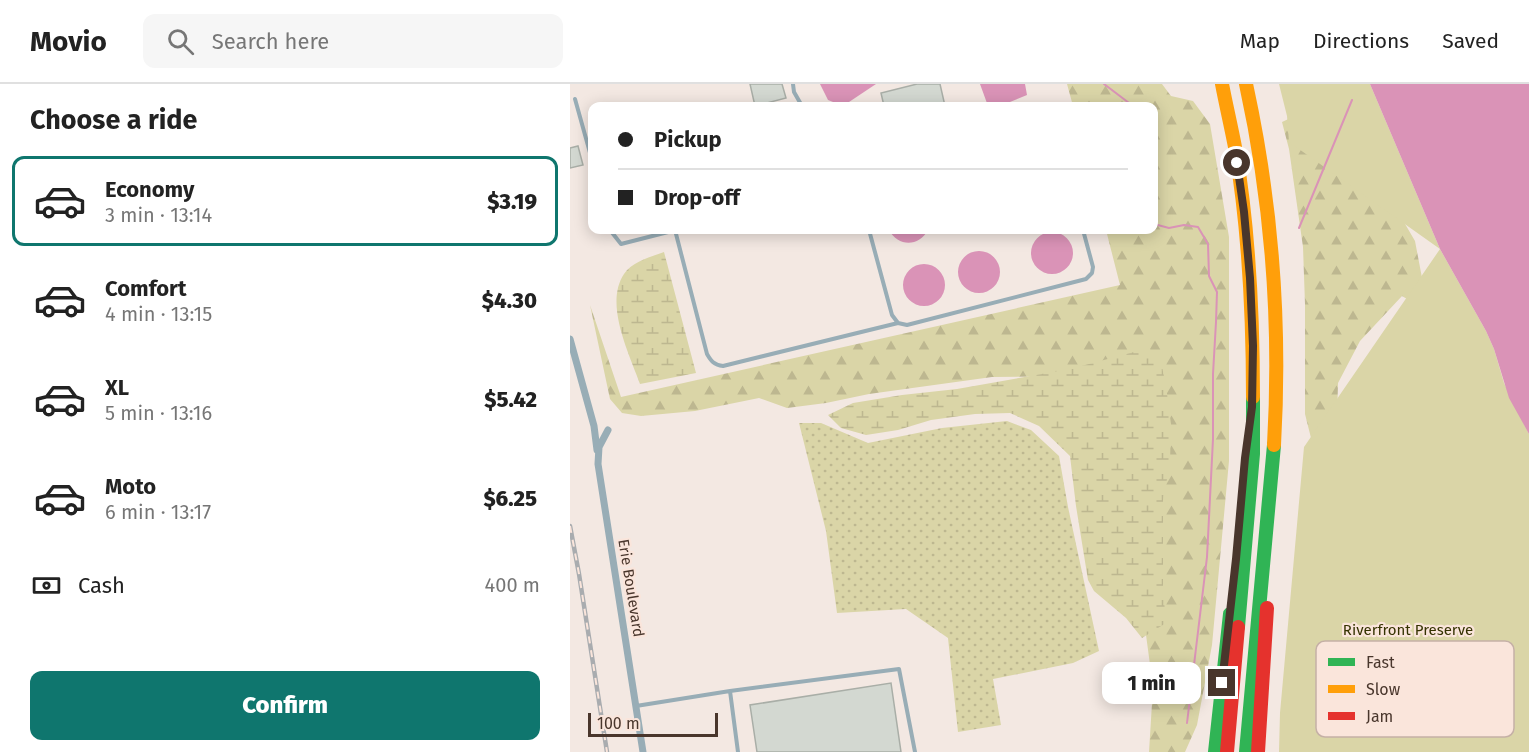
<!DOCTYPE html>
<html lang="en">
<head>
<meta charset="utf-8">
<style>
	:root { --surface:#fff; --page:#f6f6f6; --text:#222; --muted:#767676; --line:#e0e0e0; --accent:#0f766e }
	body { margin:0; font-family:"Fira Sans",sans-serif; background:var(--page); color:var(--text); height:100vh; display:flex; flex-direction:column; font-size:22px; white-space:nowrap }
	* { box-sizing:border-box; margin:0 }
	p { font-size:20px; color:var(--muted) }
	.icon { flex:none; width:33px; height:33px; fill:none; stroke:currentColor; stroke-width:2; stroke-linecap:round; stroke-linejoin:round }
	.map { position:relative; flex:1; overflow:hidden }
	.side { display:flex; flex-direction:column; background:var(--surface); width:570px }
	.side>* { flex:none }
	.banner { position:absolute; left:18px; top:18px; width:570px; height:132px; border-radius:12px; box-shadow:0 3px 15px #0003; display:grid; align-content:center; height:132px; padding:0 30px; background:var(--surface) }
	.scale { position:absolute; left:18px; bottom:15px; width:130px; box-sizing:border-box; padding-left:6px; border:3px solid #49362c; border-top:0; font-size:16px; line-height:21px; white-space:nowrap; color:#49362c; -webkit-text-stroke:4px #fae5db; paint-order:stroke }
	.end { position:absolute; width:27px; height:27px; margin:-14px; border:8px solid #49362c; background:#fff; box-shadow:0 0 0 3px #fff }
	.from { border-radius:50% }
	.bubble { position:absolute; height:42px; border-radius:12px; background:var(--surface); box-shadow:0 3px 15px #0003; font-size:20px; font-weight:800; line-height:42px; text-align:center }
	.banner b { display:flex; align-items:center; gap:21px; height:57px; font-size:22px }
	.banner b+b { border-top:2px solid var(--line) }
	.banner i { width:15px; height:15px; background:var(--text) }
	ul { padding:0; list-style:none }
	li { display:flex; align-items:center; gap:18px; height:90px; margin:0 12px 9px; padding:0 18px; border:3px solid transparent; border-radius:12px }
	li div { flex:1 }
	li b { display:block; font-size:22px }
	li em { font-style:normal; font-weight:800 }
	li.active { border-color:var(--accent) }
	li>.icon { width:54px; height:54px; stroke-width:1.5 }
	h2 { padding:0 30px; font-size:27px; line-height:72px }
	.pay { display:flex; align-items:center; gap:15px; height:66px; padding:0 30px; font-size:22px }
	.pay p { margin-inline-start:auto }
	.action { display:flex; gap:12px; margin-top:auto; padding:12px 30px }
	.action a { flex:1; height:69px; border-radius:12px; background:var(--accent); color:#fff; font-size:24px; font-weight:800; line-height:69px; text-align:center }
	header { display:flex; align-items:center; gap:36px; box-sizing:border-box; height:84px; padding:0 30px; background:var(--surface); border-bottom:2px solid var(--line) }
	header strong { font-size:28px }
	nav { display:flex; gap:33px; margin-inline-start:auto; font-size:21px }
	.search { width:420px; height:54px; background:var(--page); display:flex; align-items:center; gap:15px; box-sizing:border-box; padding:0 21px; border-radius:12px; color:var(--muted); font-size:22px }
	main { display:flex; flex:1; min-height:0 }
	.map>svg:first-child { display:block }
	.grass { fill:url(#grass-dots) }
	.forest { fill:url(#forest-firs) }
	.wetland { fill:url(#wetland-marsh) }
	.park { fill:#dad5a7 }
	.water { fill:#da93b7 }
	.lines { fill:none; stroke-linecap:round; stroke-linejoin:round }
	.stream { stroke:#da93b7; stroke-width:2 }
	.building { fill:#d3d8d1; stroke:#a9aea7; stroke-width:1.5 }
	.lane { stroke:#98adb6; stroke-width:4 }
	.street { stroke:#98adb6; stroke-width:7 }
	.fast { stroke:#30b455; stroke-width:14 }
	.slow { stroke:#ff9f0a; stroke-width:14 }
	.jam { stroke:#e5322d; stroke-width:14 }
	.rail-casing { stroke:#a9acaf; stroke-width:4.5 }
	.rail { stroke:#fae5db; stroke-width:2; stroke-dasharray:7; stroke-linecap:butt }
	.route { stroke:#49362c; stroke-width:8 }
	.labels { text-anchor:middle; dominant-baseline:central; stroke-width:4.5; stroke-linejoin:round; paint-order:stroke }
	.street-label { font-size:15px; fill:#49362c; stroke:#fae5db }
	.park-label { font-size:15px; fill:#343200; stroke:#fae5db }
	.key { fill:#fae5db; stroke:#c5b0a6; stroke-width:1.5 }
	.key-label { font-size:16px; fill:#49362c }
</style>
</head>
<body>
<header>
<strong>Movio</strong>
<div class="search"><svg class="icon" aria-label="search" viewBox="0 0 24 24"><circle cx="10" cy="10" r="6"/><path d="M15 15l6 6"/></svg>Search here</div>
<nav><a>Map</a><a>Directions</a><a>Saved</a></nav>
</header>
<main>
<section class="side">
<h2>Choose a ride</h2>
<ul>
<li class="active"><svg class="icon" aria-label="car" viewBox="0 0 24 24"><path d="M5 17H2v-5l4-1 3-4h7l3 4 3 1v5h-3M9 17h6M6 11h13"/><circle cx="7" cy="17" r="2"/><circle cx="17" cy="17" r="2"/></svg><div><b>Economy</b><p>3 min · 13:14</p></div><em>$3.19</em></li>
<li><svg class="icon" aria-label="car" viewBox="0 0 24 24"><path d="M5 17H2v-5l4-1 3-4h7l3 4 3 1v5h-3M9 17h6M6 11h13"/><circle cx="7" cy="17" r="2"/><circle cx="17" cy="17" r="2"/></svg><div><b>Comfort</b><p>4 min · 13:15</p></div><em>$4.30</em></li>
<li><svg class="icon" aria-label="car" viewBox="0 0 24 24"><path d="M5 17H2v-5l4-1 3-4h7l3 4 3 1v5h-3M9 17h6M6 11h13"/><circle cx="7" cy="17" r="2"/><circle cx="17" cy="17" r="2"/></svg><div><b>XL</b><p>5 min · 13:16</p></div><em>$5.42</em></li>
<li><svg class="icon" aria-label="car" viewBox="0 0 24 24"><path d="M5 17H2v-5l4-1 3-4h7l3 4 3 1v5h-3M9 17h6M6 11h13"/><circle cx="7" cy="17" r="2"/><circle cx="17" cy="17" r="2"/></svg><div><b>Moto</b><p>6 min · 13:17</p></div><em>$6.25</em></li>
</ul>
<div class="pay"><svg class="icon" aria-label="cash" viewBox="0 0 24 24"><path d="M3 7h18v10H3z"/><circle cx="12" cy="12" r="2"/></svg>Cash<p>400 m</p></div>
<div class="action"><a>Confirm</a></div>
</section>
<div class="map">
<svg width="959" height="668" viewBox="0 0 959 668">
	<defs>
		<pattern id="grass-dots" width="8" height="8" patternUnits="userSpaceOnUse" patternTransform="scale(1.5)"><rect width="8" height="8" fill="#dad5a7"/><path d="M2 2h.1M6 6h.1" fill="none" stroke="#bdb790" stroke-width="1.8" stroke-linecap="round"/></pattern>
		<pattern id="forest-firs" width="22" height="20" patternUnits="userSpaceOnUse" patternTransform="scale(1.5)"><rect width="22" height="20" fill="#dad5a7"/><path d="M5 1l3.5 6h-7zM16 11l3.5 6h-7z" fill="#bdb790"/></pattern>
		<pattern id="wetland-marsh" width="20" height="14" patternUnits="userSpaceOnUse" patternTransform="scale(1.5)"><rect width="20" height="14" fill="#dad5a7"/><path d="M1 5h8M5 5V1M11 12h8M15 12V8" fill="none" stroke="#bdb790"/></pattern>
	</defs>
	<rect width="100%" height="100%" fill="#f3e8e2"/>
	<path class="grass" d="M437 337 461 346 489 372 498 423 529 567 503 579 423 595 431 641 388 648 378 554 336 525 267 529 256 447 229 339H251L298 359 372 344Z"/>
	<path class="forest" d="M497 0H592L601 12 623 17 640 40 659 153V377L642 561 627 641 615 668H579L583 603 574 536 516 292 422 293 299 310 256 319 217 324 189 314 125 327 71 332 52 329 40 315 20 221 51 313 550 201 536 146H584V22H503Z
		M742 24 824 121 845 157 857 220 847 221 832 212 790 257 768 299 767 336 745 370 735 330V220L733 163 719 65 712 38Z"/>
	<path class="wetland" d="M94 168 126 289 70 300C59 269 34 220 54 190 62 178 80 173 94 168Z
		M579 264 591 278 596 302 601 340 600 379 593 416V505L596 539 572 554 556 534 524 507 518 496 506 422 500 372 469 342 440 329 405 330 361 336 328 346 296 351 271 344 258 331 283 319 332 311 387 305 500 285Z"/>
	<path class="park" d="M709 0H800L870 165 916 247 924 265 934 299 959 350V668H709L710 629 734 363 870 165 719 58 717 32Z"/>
	<path class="water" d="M250 0H306L273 22 258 16Z
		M410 0H455L457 11 430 22H418Z
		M800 0H959V350L939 314 924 265 916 247 870 165Z
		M319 146H358C349 163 328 163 319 146Z
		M461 169a21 21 0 1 1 42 0a21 21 0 1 1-42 0Z
		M388 188a21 21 0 1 1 42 0a21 21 0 1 1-42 0Z
		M333 201a21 21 0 1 1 42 0a21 21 0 1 1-42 0Z"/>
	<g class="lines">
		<path class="stream" d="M534 0 563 22
			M584 140 599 144 614 141 628 143 638 160 639 192 647 208 646 238 643 290V355L637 473 617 639
			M729 144 782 16"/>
	</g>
	<path class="building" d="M180 0H212L216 14 185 22Z
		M347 0H370L375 22H314L311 9Z
		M8 62 13 81 0 84V64Z
		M321 599 331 668H187L180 621Z"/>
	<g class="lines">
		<path class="lane" d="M223 0 224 8 232 22
			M5 15 22 76
			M40 146 51 160 106 146
			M105 146 137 270C141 277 144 281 153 282L328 239
			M299 146 322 231 328 239 337 241 516 195 522 189 523 183 513 146
			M160 607 168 668
			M66 622 160 607 329 585 345 668"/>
		<path class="street" d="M0 255 24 342 27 366
			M38 346 29 363 28 380 73 668"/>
		<path class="fast" d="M668 543 683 370V313
			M645 668 660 530
			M676 668 704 361"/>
		<path class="slow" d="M652 0C656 21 661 42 665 63 679 145 683 230 683 313
			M676 0C702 119 711 240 704 361"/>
		<path class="jam" d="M657 668 668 543
			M688 668 697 524"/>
		<defs>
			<path id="rail" d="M0 442 9 490 37 668"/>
		</defs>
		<use href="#rail" class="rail-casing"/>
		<use href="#rail" class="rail"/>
	</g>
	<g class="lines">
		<path class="route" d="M652 599 666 475 675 374 682 323 683 262 680 194 674 128 667 79"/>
	</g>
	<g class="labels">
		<g class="street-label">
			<text transform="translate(61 504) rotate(81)">Erie Boulevard</text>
		</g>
		<g class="park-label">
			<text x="838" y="546">Riverfront Preserve</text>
		</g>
	</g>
	<rect x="746" y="557" width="198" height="96" rx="9" class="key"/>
	<rect x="758" y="574" width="27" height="8" fill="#30b455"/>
	<rect x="758" y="601" width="27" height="8" fill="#ff9f0a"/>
	<rect x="758" y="628" width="27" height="8" fill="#e5322d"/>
	<g class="key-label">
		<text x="796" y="584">Fast</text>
		<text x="796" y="611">Slow</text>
		<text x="796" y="638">Jam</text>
	</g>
</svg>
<div class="scale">100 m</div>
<i class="end from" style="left:667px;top:79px"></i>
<i class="end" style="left:652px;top:599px"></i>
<div class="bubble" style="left:532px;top:578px;width:99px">1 min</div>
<div class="banner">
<b><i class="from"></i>Pickup</b>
<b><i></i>Drop-off</b>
</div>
</div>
</main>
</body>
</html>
